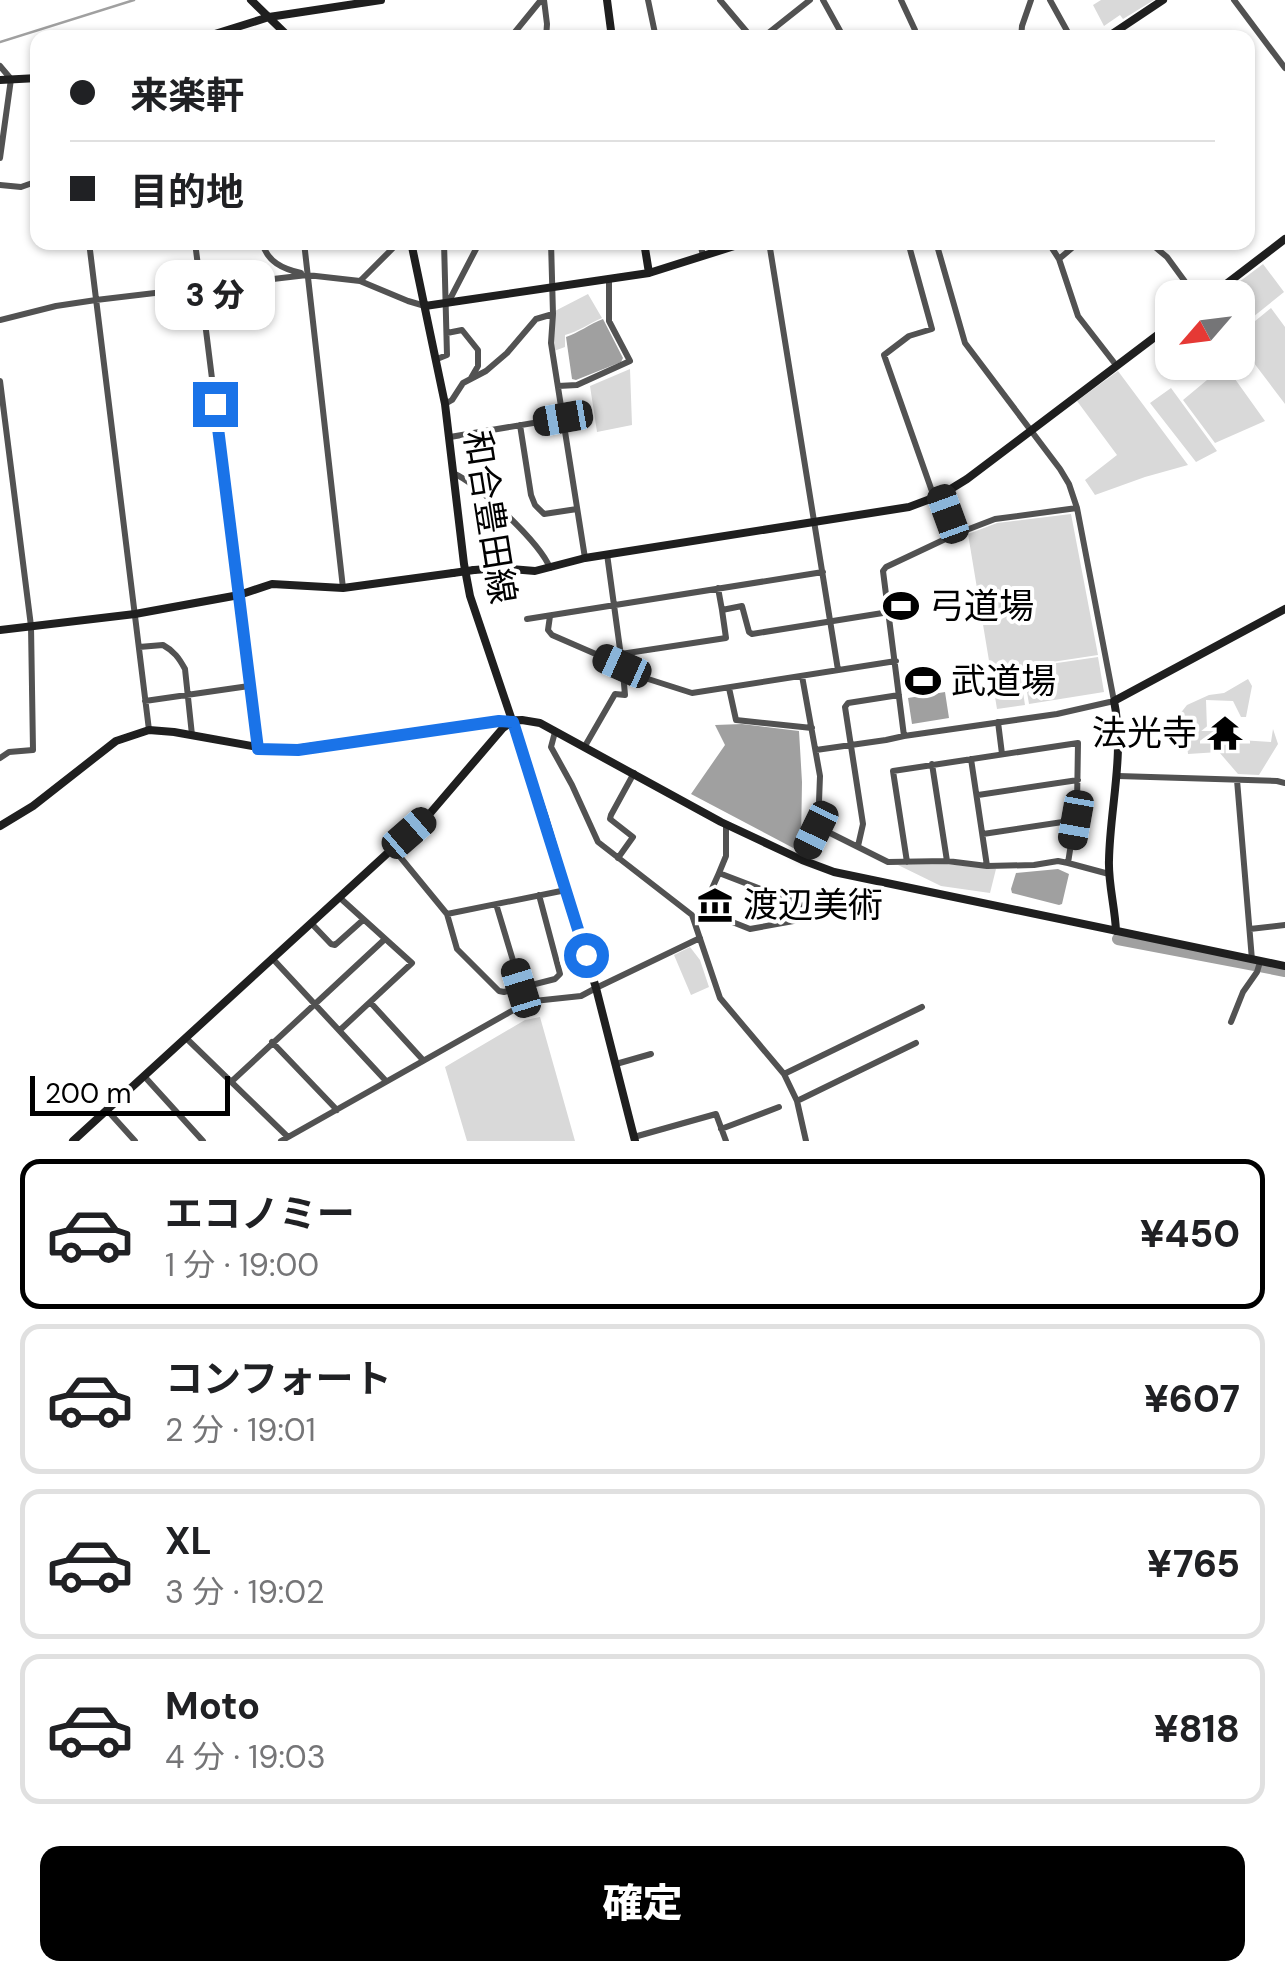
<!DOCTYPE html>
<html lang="ja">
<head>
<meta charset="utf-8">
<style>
	:root { --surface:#fff; --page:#f2f2f2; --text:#202124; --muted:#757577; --line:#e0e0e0; --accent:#000 }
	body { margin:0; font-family:"DM Sans","Noto Sans JP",sans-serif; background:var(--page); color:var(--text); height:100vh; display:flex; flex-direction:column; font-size:38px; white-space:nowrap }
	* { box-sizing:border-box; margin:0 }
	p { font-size:32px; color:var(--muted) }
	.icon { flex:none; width:55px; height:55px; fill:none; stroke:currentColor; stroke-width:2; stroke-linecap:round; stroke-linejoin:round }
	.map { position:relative; height:1141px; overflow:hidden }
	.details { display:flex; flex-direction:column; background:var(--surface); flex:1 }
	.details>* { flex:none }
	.top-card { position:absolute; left:30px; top:30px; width:1225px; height:220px; border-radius:20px; box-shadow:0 2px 8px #0004; display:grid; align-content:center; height:220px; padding:0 40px; background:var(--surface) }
	.needle { width:65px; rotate:242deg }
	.controls { position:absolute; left:1155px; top:280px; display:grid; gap:20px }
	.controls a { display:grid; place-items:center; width:100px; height:100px; border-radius:20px; background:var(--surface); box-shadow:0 2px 8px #0004; font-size:50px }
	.scale { position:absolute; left:30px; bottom:25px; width:200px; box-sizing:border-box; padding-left:10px; border:5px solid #000; border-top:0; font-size:28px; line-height:35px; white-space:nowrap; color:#000; -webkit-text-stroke:8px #fff; paint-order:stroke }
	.end { position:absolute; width:45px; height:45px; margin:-22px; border:12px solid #1a73e8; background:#fff; box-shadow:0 0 0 5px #fff }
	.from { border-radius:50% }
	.bubble { position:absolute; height:70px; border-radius:20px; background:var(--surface); box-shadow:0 2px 8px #0004; font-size:32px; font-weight:800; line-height:70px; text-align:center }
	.car { position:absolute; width:30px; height:60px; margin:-30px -15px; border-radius:12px; box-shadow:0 0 8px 2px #0007; background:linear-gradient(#222 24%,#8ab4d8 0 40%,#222 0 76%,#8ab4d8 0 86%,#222 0) }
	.top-card b { display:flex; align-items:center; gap:35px; height:95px; font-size:38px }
	.top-card b+b { border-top:2px solid var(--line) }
	.top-card i { width:25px; height:25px; background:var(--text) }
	ul { padding:18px 0 0; list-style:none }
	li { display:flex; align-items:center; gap:30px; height:150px; margin:0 20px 15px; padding:0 20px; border:5px solid var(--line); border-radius:20px }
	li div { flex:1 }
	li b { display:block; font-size:38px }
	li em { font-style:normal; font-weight:800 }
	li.on { border-color:var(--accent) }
	li>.icon { width:90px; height:90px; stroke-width:1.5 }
	.primary-button { display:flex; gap:20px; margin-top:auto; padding:20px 40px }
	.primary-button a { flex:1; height:115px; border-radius:20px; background:var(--accent); color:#fff; font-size:40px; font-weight:800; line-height:115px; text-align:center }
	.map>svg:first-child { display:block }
	.green { fill:#d9d9d9 }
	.water { fill:#a0a0a0 }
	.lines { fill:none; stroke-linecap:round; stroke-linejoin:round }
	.stream { stroke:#a0a0a0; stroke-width:2.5 }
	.river { stroke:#a0a0a0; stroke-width:12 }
	.street { stroke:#525252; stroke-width:6 }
	.secondary { stroke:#1f1f1f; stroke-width:8 }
	.secondary-bridge { stroke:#1f1f1f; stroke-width:8 }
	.route { stroke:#1a73e8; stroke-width:12 }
	.labels { text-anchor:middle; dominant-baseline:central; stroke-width:8; stroke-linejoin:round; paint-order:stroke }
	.street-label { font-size:35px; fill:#000; stroke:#fff }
	.poi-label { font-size:35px; fill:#000; stroke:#fff; text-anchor:start }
</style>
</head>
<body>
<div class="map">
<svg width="1285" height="1141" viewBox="0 0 1285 1141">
	<rect width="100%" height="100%" fill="#fff"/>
	<path class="green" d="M1101 0H1154L1123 19 1120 15 1104 26 1093 5Z
		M1263 264 1284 292 1238 329V298L1219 297Z
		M588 294 602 318C590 323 578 332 565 335V347L554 351 553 343 555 311Z
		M1271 308 1285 327V404L1238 342V335Z
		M1225 365 1265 421 1215 443 1183 400Z
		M630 369 632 425 597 432 590 386Z
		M1118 371 1188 465 1145 477 1095 495 1085 480 1117 455 1077 401Z
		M1171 388 1217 451 1196 462 1150 403Z
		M1071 514 1098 655 1019 667 1025 705 997 709 968 534 997 523Z
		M1098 657 1104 692 1029 704 1023 668Z
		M1248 679 1252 686 1246 717H1241L1233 701 1206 700 1207 729 1223 731 1224 739 1271 742 1273 729 1278 744 1259 775 1238 774 1219 752 1188 754 1187 745 1180 742 1171 725 1187 705 1209 695 1224 693Z
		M947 864 996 869 990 893 941 886 898 865Z
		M690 947 700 960 709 987 691 995 674 955Z
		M540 1017 575 1141H467L445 1067 525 1020Z"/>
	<path class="water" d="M603 319 623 358 621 362 576 380 572 379 566 337C578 333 590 324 603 319Z
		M945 692 949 718 912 724 908 698Z
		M742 724 799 731 802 782 801 842 797 850 691 794 725 745 715 725Z
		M1058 869 1069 874 1062 904 1059 905 1012 893 1011 889 1016 873Z"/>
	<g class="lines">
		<path class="stream" d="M0 42 134 0"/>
		<path class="river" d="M1118 939 1285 971"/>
		<path class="street" d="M544 0 547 24 546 38
			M648 0 656 38
			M720 0 752 38
			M823 0 844 38
			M901 0 915 30 911 38
			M1050 0 1071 38
			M1234 0 1285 68
			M510 38 541 0
			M762 38 810 0
			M1021 38 1022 26 1031 0
			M0 66 11 79 0 158
			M0 185 21 187 38 181
			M89 242 149 730
			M195 242 258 748
			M262 242C267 262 283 269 301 273
			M304 242 343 588
			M551 242 553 314 551 343 585 558
			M700 242 703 256
			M769 242 838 670
			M908 242 932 329 909 336 884 355 934 497
			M936 242 965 343 1060 469 1069 484 1077 508 1114 701 1057 714 904 736 883 571 886 567 956 534 995 519 1077 508
			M1048 242 1059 259 1078 316 1116 365
			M1149 242 1167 257 1197 298
			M1059 259 1079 242
			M360 281 399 242
			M449 301 476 249 477 242
			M0 320 56 306 96 300 307 275 360 281 408 301 425 306
			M447 333 462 330 478 350V366L471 378
			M437 359 447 355 444 242
			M0 381 31 626 33 750 9 752 0 758
			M558 386 577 385 630 361 609 321V281
			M445 404 452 400 463 383 486 371 507 353 536 319 553 314
			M520 425 531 495 535 505 544 514 577 509
			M450 437 563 418
			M453 473C478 484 540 543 550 568
			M941 495 956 534
			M607 554 623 671 692 693 896 661
			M718 588 722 610
			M550 616 548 630 552 635 621 665
			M527 619 823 572
			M139 647 163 645C174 651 179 658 185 669L192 735
			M621 654 726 638 722 610 742 606 749 632 752 634 889 612
			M729 688 736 720 812 728
			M145 701 249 686
			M998 722 1002 754
			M555 732 551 747 572 785 598 842 692 915 720 998 784 1074 797 1101 806 1141
			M585 746 615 694 625 695 623 672
			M816 750 886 740 904 736
			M971 759 987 866
			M932 764 947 861
			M1118 776 1277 781 1285 783
			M1237 780 1252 960
			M978 795 1078 780
			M818 827 888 862 947 861 987 866 1034 865 1058 861 1068 863 1077 805 1078 743 893 771 907 862
			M983 834 1076 820
			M858 846 863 824 845 707 848 703 899 695
			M392 847 447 914 566 890
			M618 858 633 837 610 819 611 815 634 773
			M802 860 818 827 820 776 802 676
			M1068 863 1109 874
			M719 873 726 856V824
			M339 897 412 963 340 1030
			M496 904 521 987
			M447 914 457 949 499 991 504 992 555 979 560 974 539 895
			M311 923 331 944 335 945 363 920
			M696 924 719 873 800 904 799 920 750 929 702 910
			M1250 929 1285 925
			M272 958 386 1081
			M370 1002 423 1060
			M1231 1022 1243 992 1257 972 1260 962
			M186 1038 288 1137
			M272 1042 337 1110
			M616 1064 651 1054
			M784 1074 922 1007
			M144 1076 203 1141
			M231 1082 385 939
			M797 1101 916 1043
			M107 1110 135 1141
			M721 1129 779 1107
			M634 1137 716 1114 726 1141
			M281 1141 517 1008 534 1001 581 996 596 988 700 938"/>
		<path class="secondary" d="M251 0 290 38
			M607 0 612 38
			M202 38 269 17 381 0
			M1106 38 1163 0
			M0 80 38 78
			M411 242 445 404 464 564 470 596 544 815 596 988 635 1141
			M644 242 649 273
			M1208 298 1285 239
			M425 306 649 273 747 242
			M474 570 500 568 535 571 585 558 909 507 941 495 967 479 1172 324
			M0 630 135 614 239 595 272 584 343 588 453 573
			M0 826 33 806 116 741 149 730 174 732 280 751 499 721 522 720 540 723 721 822 802 860 834 872 1285 966
			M1116 931C1115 907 1108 883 1109 860 1110 807 1125 754 1114 701L1285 609
			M73 1141 426 818 503 728 510 723"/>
		<path class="secondary-bridge" d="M453 573 474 570"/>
	</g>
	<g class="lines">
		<path class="route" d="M215 404 258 749 298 750 499 721 513 722 586 955"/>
	</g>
	<defs>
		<symbol id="stadium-bare" viewBox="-9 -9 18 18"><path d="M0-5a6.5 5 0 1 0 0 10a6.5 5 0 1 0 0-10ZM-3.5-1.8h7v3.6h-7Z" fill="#000" stroke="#fff" stroke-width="2.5" paint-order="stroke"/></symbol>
		<symbol id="temple-bare" viewBox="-9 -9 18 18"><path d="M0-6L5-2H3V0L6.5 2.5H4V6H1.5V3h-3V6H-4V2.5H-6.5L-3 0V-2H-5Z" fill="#000" stroke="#fff" stroke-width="2.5" paint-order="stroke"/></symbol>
		<symbol id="museum-bare" viewBox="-9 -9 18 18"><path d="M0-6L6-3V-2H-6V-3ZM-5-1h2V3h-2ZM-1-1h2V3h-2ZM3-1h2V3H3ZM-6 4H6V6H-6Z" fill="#000" stroke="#fff" stroke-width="2.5" paint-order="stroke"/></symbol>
	</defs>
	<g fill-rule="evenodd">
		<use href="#stadium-bare" x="876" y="581" width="50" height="50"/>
		<use href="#stadium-bare" x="898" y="656" width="50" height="50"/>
		<use href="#temple-bare" x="1200" y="708" width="50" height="50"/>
		<use href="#museum-bare" x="690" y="880" width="50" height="50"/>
	</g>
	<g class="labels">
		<g class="street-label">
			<text transform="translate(490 517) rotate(81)">和合豊田線</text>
		</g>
		<g class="poi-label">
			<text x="929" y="606">弓道場</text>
			<text x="951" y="681">武道場</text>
			<text x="1197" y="733" text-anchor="end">法光寺</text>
			<text x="743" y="905">渡辺美術</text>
		</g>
	</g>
</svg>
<div class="controls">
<a><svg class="needle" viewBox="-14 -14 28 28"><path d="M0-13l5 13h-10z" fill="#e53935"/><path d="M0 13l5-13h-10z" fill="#757577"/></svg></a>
</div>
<div class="scale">200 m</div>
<i class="end from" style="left:586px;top:955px"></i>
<i class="end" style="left:215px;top:404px"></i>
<div class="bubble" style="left:155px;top:260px;width:120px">3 分</div>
<i class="car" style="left:563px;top:418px;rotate:260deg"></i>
<i class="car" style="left:948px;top:514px;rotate:340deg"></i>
<i class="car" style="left:622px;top:666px;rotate:294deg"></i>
<i class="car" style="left:1076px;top:820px;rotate:190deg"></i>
<i class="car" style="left:816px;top:830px;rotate:206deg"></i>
<i class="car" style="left:409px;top:833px;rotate:49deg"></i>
<i class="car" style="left:521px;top:988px;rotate:343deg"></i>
<div class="top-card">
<b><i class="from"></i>来楽軒</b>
<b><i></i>目的地</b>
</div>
</div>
<section class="details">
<ul>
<li class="on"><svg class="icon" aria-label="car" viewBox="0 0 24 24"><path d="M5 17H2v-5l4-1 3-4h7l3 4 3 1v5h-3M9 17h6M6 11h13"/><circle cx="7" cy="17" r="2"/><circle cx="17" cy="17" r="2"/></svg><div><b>エコノミー</b><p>1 分 · 19:00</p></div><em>¥450</em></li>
<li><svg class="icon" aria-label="car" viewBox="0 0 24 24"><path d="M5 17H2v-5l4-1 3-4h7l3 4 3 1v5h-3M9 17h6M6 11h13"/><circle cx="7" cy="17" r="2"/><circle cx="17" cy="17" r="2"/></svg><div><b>コンフォート</b><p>2 分 · 19:01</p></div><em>¥607</em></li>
<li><svg class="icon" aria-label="car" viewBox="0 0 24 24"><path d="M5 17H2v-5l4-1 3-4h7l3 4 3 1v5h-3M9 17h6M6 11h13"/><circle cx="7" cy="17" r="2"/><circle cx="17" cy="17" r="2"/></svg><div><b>XL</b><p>3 分 · 19:02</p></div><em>¥765</em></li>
<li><svg class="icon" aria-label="car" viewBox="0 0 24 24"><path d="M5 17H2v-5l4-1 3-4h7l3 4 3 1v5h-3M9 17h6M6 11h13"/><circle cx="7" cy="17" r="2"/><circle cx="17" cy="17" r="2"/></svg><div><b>Moto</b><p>4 分 · 19:03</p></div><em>¥818</em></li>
</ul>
<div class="primary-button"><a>確定</a></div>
</section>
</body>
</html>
